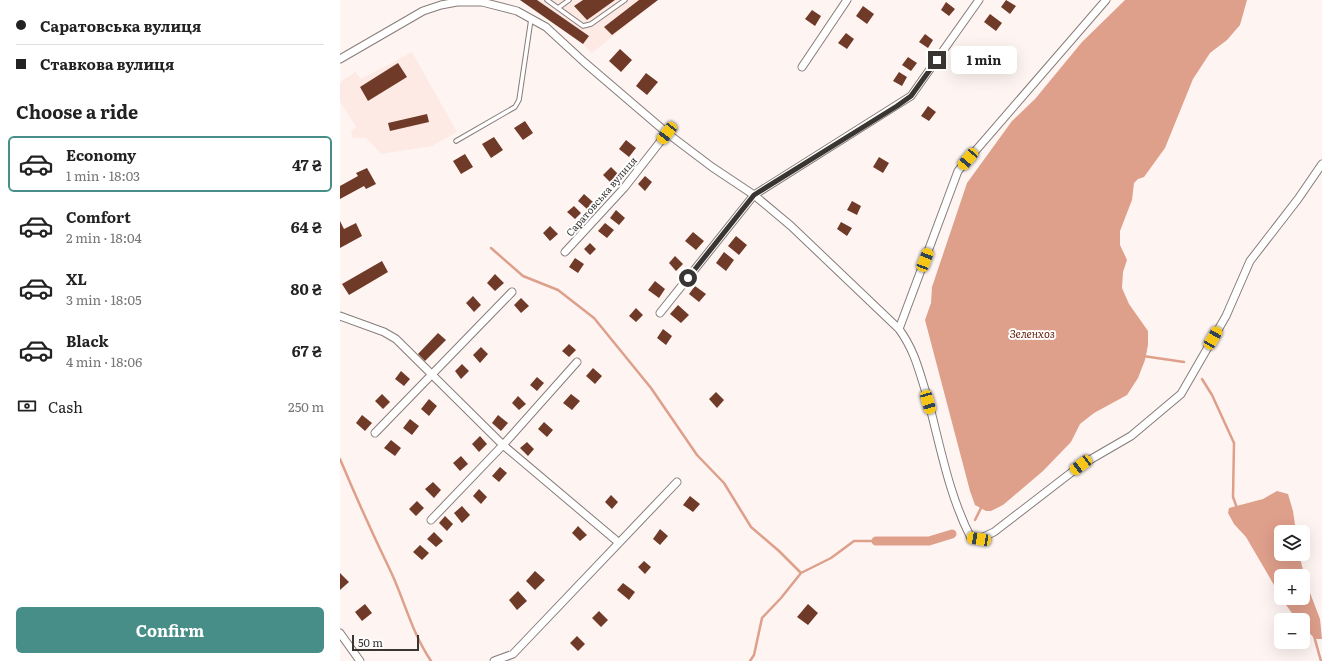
<!DOCTYPE html>
<html lang="en">
<head>
<meta charset="utf-8">
<style>
	:root { --surface:#fff; --page:#f6f6f6; --text:#222; --muted:#767676; --line:#e0e0e0; --accent:#478e88 }
	body { margin:0; font-family:Literata,serif; background:var(--page); color:var(--text); height:100vh; display:flex; flex-direction:column; font-size:15px; white-space:nowrap }
	* { box-sizing:border-box; margin:0 }
	p { font-size:13px; color:var(--muted) }
	.icon { flex:none; width:22px; height:22px; fill:none; stroke:currentColor; stroke-width:2; stroke-linecap:round; stroke-linejoin:round }
	.map { position:relative; flex:1; overflow:hidden }
	.sheet { display:flex; flex-direction:column; background:var(--surface); width:340px }
	.sheet>* { flex:none }
	.hud { display:grid; align-content:center; height:88px; padding:0 16px; background:var(--surface) }
	.controls { position:absolute; left:934px; top:525px; display:grid; gap:8px }
	.controls a { display:grid; place-items:center; width:36px; height:36px; border-radius:6px; background:var(--surface); box-shadow:0 4px 16px #0002; font-size:20px }
	.scale { position:absolute; left:12px; bottom:10px; width:67px; box-sizing:border-box; padding-left:4px; border:2px solid #393533; border-top:0; font-size:11px; line-height:14px; white-space:nowrap; color:#393533; -webkit-text-stroke:3px #fff; paint-order:stroke }
	.end { position:absolute; width:18px; height:18px; margin:-9px; border:5px solid #393533; background:#fff; box-shadow:0 0 0 2px #fff }
	.from { border-radius:50% }
	.bubble { position:absolute; height:28px; border-radius:6px; background:var(--surface); box-shadow:0 4px 16px #0002; font-size:13px; font-weight:700; line-height:28px; text-align:center }
	.car { position:absolute; width:12px; height:24px; margin:-12px -6px; border-radius:5px; box-shadow:0 0 3px 1px #0007; background:linear-gradient(#f5c518 24%,#345 0 40%,#f5c518 0 76%,#345 0 86%,#f5c518 0) }
	.hud b { display:flex; align-items:center; gap:14px; height:38px; font-size:15px }
	.hud b+b { border-top:1px solid var(--line) }
	.hud i { width:10px; height:10px; background:var(--text) }
	ul { padding:0; list-style:none }
	li { display:flex; align-items:center; gap:12px; height:56px; margin:0 8px 6px; padding:0 8px; border:2px solid transparent; border-radius:6px }
	li div { flex:1 }
	li b { display:block; font-size:15px }
	li em { font-style:normal; font-weight:700 }
	li.on { border-color:var(--accent) }
	li>.icon { width:36px; height:36px; stroke-width:1.5 }
	h2 { padding:0 16px; font-size:18px; line-height:48px }
	.pay { display:flex; align-items:center; gap:10px; height:44px; padding:0 16px; font-size:15px }
	.pay p { margin-inline-start:auto }
	.primary-button { display:flex; gap:8px; margin-top:auto; padding:8px 16px }
	.primary-button a { flex:1; height:46px; border-radius:6px; background:var(--accent); color:#fff; font-size:16px; font-weight:700; line-height:46px; text-align:center }
	main { display:flex; flex:1; min-height:0 }
	.map>svg:first-child { display:block }
	.built { fill:#fdeae4 }
	.water { fill:#de9f8b }
	.lines { fill:none; stroke-linecap:round; stroke-linejoin:round }
	.stream { stroke:#de9f8b; stroke-width:2.5 }
	.canal { stroke:#de9f8b; stroke-width:9 }
	.building { fill:#703a29 }
	.service-casing { stroke:#867c79; stroke-width:5.5 }
	.minor-casing { stroke:#867c79; stroke-width:9 }
	.service { stroke:#fff; stroke-width:3.5 }
	.minor { stroke:#fff; stroke-width:7 }
	.route { stroke:#393533; stroke-width:5 }
	.labels { text-anchor:middle; dominant-baseline:central; stroke-width:4; stroke-linejoin:round; paint-order:stroke }
	.street-label { font-size:10px; fill:#393533; stroke:#fff }
	.water-label { font-size:11px; font-style:italic; fill:#621900; stroke:#fff }
</style>
</head>
<body>
<main>
<section class="sheet">
<div class="hud">
<b><i class="from"></i>Саратовська вулиця</b>
<b><i></i>Ставкова вулиця</b>
</div>
<h2>Choose a ride</h2>
<ul>
<li class="on"><svg class="icon" aria-label="car" viewBox="0 0 24 24"><path d="M5 17H2v-5l4-1 3-4h7l3 4 3 1v5h-3M9 17h6M6 11h13"/><circle cx="7" cy="17" r="2"/><circle cx="17" cy="17" r="2"/></svg><div><b>Economy</b><p>1 min · 18:03</p></div><em>47 ₴</em></li>
<li><svg class="icon" aria-label="car" viewBox="0 0 24 24"><path d="M5 17H2v-5l4-1 3-4h7l3 4 3 1v5h-3M9 17h6M6 11h13"/><circle cx="7" cy="17" r="2"/><circle cx="17" cy="17" r="2"/></svg><div><b>Comfort</b><p>2 min · 18:04</p></div><em>64 ₴</em></li>
<li><svg class="icon" aria-label="car" viewBox="0 0 24 24"><path d="M5 17H2v-5l4-1 3-4h7l3 4 3 1v5h-3M9 17h6M6 11h13"/><circle cx="7" cy="17" r="2"/><circle cx="17" cy="17" r="2"/></svg><div><b>XL</b><p>3 min · 18:05</p></div><em>80 ₴</em></li>
<li><svg class="icon" aria-label="car" viewBox="0 0 24 24"><path d="M5 17H2v-5l4-1 3-4h7l3 4 3 1v5h-3M9 17h6M6 11h13"/><circle cx="7" cy="17" r="2"/><circle cx="17" cy="17" r="2"/></svg><div><b>Black</b><p>4 min · 18:06</p></div><em>67 ₴</em></li>
</ul>
<div class="pay"><svg class="icon" aria-label="cash" viewBox="0 0 24 24"><path d="M3 7h18v10H3z"/><circle cx="12" cy="12" r="2"/></svg>Cash<p>250 m</p></div>
<div class="primary-button"><a>Confirm</a></div>
</section>
<div class="map">
<svg width="982" height="661" viewBox="0 0 982 661">
	<rect width="100%" height="100%" fill="#fef5f2"/>
	<path class="built" d="M180 0H318L252 53 243 44Z
		M72 52 117 132 92 146 41 154 26 138H13L11 131 16 127 0 101V82L15 72 21 79Z"/>
	<path class="water" d="M785 0H907L900 25 887 40 870 53 853 79 825 148 804 177 798 179 794 183 792 200 780 231V245L787 260 783 272 782 288 789 304 808 331V345L805 360 798 378 787 395 754 413 740 424 731 442 703 471 663 505 651 511H646L635 505 630 491 585 320 591 303 592 287 627 183 672 121 695 99 742 42Z
		M937 491 948 494 953 511 956 532H941V554H959L967 585 980 619 982 639H975L963 626V620H957L941 598H963V576H941V597L906 537 894 524 888 513 889 508 923 499Z"/>
	<g class="lines">
		<path class="stream" d="M151 248 183 276 218 290 254 318 311 388 357 455 384 483 411 527 439 551 461 573
			M803 356 844 362
			M862 379 872 395 894 443 893 497 897 508
			M0 459C16 497 33 535 51 572 65 602 72 633 91 661
			M635 520 642 506
			M974 636 981 661
			M410 661 414 655 422 618 441 598 461 573 491 558 514 541H536"/>
		<path class="canal" d="M536 541H589L612 534"/>
	</g>
	<path class="building" d="M180 0H197L249 36 243 44Z
		M243 0H275L247 20 234 6Z
		M299 0H318L272 35 264 27Z
		M666 0 676 6 670 14 661 7Z
		M606 2 615 9 609 16 601 10Z
		M523 6 534 14 527 24 516 16Z
		M472 10 481 16 475 26 465 19Z
		M650 14 662 23 656 31 644 22Z
		M506 33 514 39 507 49 498 43Z
		M585 34 593 40 588 48 579 42Z
		M280 49 292 60 281 72 269 61Z
		M568 57 577 63 571 71 562 65Z
		M58 63 67 77 28 101 20 87Z
		M559 72 567 77 562 86 553 81Z
		M306 73 318 82 307 95 296 86Z
		M588 106 596 112 589 121 581 116Z
		M87 114 89 122 50 131 48 123Z
		M185 121 193 133 183 140 174 128Z
		M154 137 163 150 151 158 142 144Z
		M286 140 296 148 289 157 279 149Z
		M125 154 133 167 121 174 113 161Z
		M539 157 549 163 543 173 533 167Z
		M271 167 279 175 271 183 263 175Z
		M27 168 36 184 26 189 24 186 0 199V186L18 176 16 173Z
		M305 176 312 182 305 191 298 184Z
		M244 194 253 202 247 209 238 201Z
		M512 201 521 206 517 215 507 210Z
		M234 206 241 213 235 219 227 212Z
		M276 210 285 218 279 225 270 218Z
		M0 221 4 229 16 223 22 236 0 248Z
		M501 222 512 228 507 236 497 229Z
		M265 223 274 230 267 238 258 231Z
		M210 226 218 234 210 241 203 233Z
		M353 232 364 241 356 250 345 241Z
		M396 236 407 245 399 255 388 246Z
		M250 243 256 249 250 255 244 249Z
		M384 252 394 260 386 271 376 263Z
		M335 256 343 264 336 271 329 263Z
		M235 258 244 264 238 273 229 267Z
		M42 261 48 272 9 295 2 284Z
		M155 274 164 283 155 291 147 283Z
		M315 281 325 289 319 298 308 290Z
		M355 286 366 294 359 302 349 294Z
		M133 296 141 305 134 312 126 303Z
		M181 298 189 306 181 313 174 305Z
		M338 305 349 315 341 323 330 314Z
		M296 308 303 315 296 322 289 316Z
		M323 329 332 336 326 345 317 338Z
		M98 333 106 340 85 361 78 354Z
		M229 344 236 350 229 357 222 351Z
		M141 347 148 354 140 363 133 355Z
		M122 364 129 371 121 379 115 371Z
		M253 368 262 376 255 384 246 376Z
		M61 371 70 379 64 386 55 379Z
		M197 377 204 383 197 391 190 385Z
		M376 392 384 400 377 408 369 399Z
		M42 394 50 402 43 409 35 401Z
		M231 394 240 401 232 410 223 403Z
		M178 396 186 404 179 410 172 403Z
		M89 399 97 406 89 416 81 409Z
		M22 415 32 423 25 431 16 423Z
		M158 415 168 423 161 431 152 423Z
		M70 419 79 426 72 435 63 428Z
		M204 422 213 430 207 437 198 429Z
		M140 436 147 444 139 452 132 444Z
		M51 440 61 448 55 456 44 448Z
		M187 442 194 449 188 456 180 448Z
		M121 456 128 464 120 471 113 463Z
		M160 467 167 473 159 482 152 476Z
		M93 482 101 490 94 498 85 489Z
		M139 489 147 497 141 504 133 496Z
		M271 495 278 502 272 509 265 502Z
		M350 496 360 504 353 512 343 505Z
		M77 501 84 508 76 516 69 509Z
		M122 506 130 515 122 523 114 513Z
		M105 516 113 524 107 531 99 523Z
		M238 526 247 535 240 541 232 533Z
		M320 529 328 536 320 545 313 539Z
		M94 532 103 541 96 547 87 539Z
		M80 545 89 553 82 560 73 552Z
		M304 561 311 567 305 574 298 567Z
		M195 571 205 580 195 590 186 581Z
		M0 573 9 582 0 590Z
		M283 583 295 592 289 600 277 590Z
		M178 591 187 601 177 610 169 600Z
		M25 604 32 613 22 621 15 612Z
		M468 604 478 613 468 625 457 617Z
		M259 611 268 620 261 627 252 618Z
		M237 636 245 644 238 651 230 643Z"/>
	<g class="lines">
		<defs>
			<path id="service" d="M207 0 243 26 251 24 285 0
				M218 8 229 0
				M116 141 175 107 179 100 191 19"/>
			<path id="minor" d="M0 59 83 11 101 5 117 2H142L177 11 206 27 244 62 327 133 372 167 414 195 451 226 559 329C575 351 579 371 587 396 600 444 608 493 631 538L639 539 654 532 741 465 791 436 841 394 886 316 910 261 958 199 982 164
				M462 67 507 0
				M225 252 284 188 327 133
				M320 313 414 195 571 96 639 0
				M0 316 44 332 56 339 163 445 278 542
				M559 329 618 171 766 0
				M35 433 172 292
				M91 520 163 445 237 362
				M0 633 20 661
				M154 661 173 654 337 482"/>
		</defs>
		<use href="#service" class="service-casing"/>
		<use href="#minor" class="minor-casing"/>
		<use href="#service" class="service"/>
		<use href="#minor" class="minor"/>
	</g>
	<g class="lines">
		<path class="route" d="M348 278 414 195 557 106 571 96 597 60"/>
	</g>
	<g class="labels">
		<g class="street-label">
			<text transform="translate(261 196) rotate(-49)">Саратовська вулиця</text>
		</g>
		<g class="water-label">
			<text x="692" y="333">Зеленхоз</text>
		</g>
	</g>
</svg>
<div class="controls">
<a><svg class="icon" aria-label="layers" viewBox="0 0 24 24"><path d="M12 4l9 5-9 5-9-5zM3 14l9 5 9-5"/></svg></a>
<a>+</a>
<a>−</a>
</div>
<div class="scale">50 m</div>
<i class="end from" style="left:348px;top:278px"></i>
<i class="end" style="left:597px;top:60px"></i>
<div class="bubble" style="left:611px;top:46px;width:66px">1 min</div>
<i class="car" style="left:327px;top:133px;rotate:218deg"></i>
<i class="car" style="left:628px;top:159px;rotate:220deg"></i>
<i class="car" style="left:585px;top:260px;rotate:21deg"></i>
<i class="car" style="left:873px;top:338px;rotate:30deg"></i>
<i class="car" style="left:588px;top:402px;rotate:164deg"></i>
<i class="car" style="left:741px;top:465px;rotate:233deg"></i>
<i class="car" style="left:639px;top:539px;rotate:279deg"></i>
</div>
</main>
</body>
</html>
